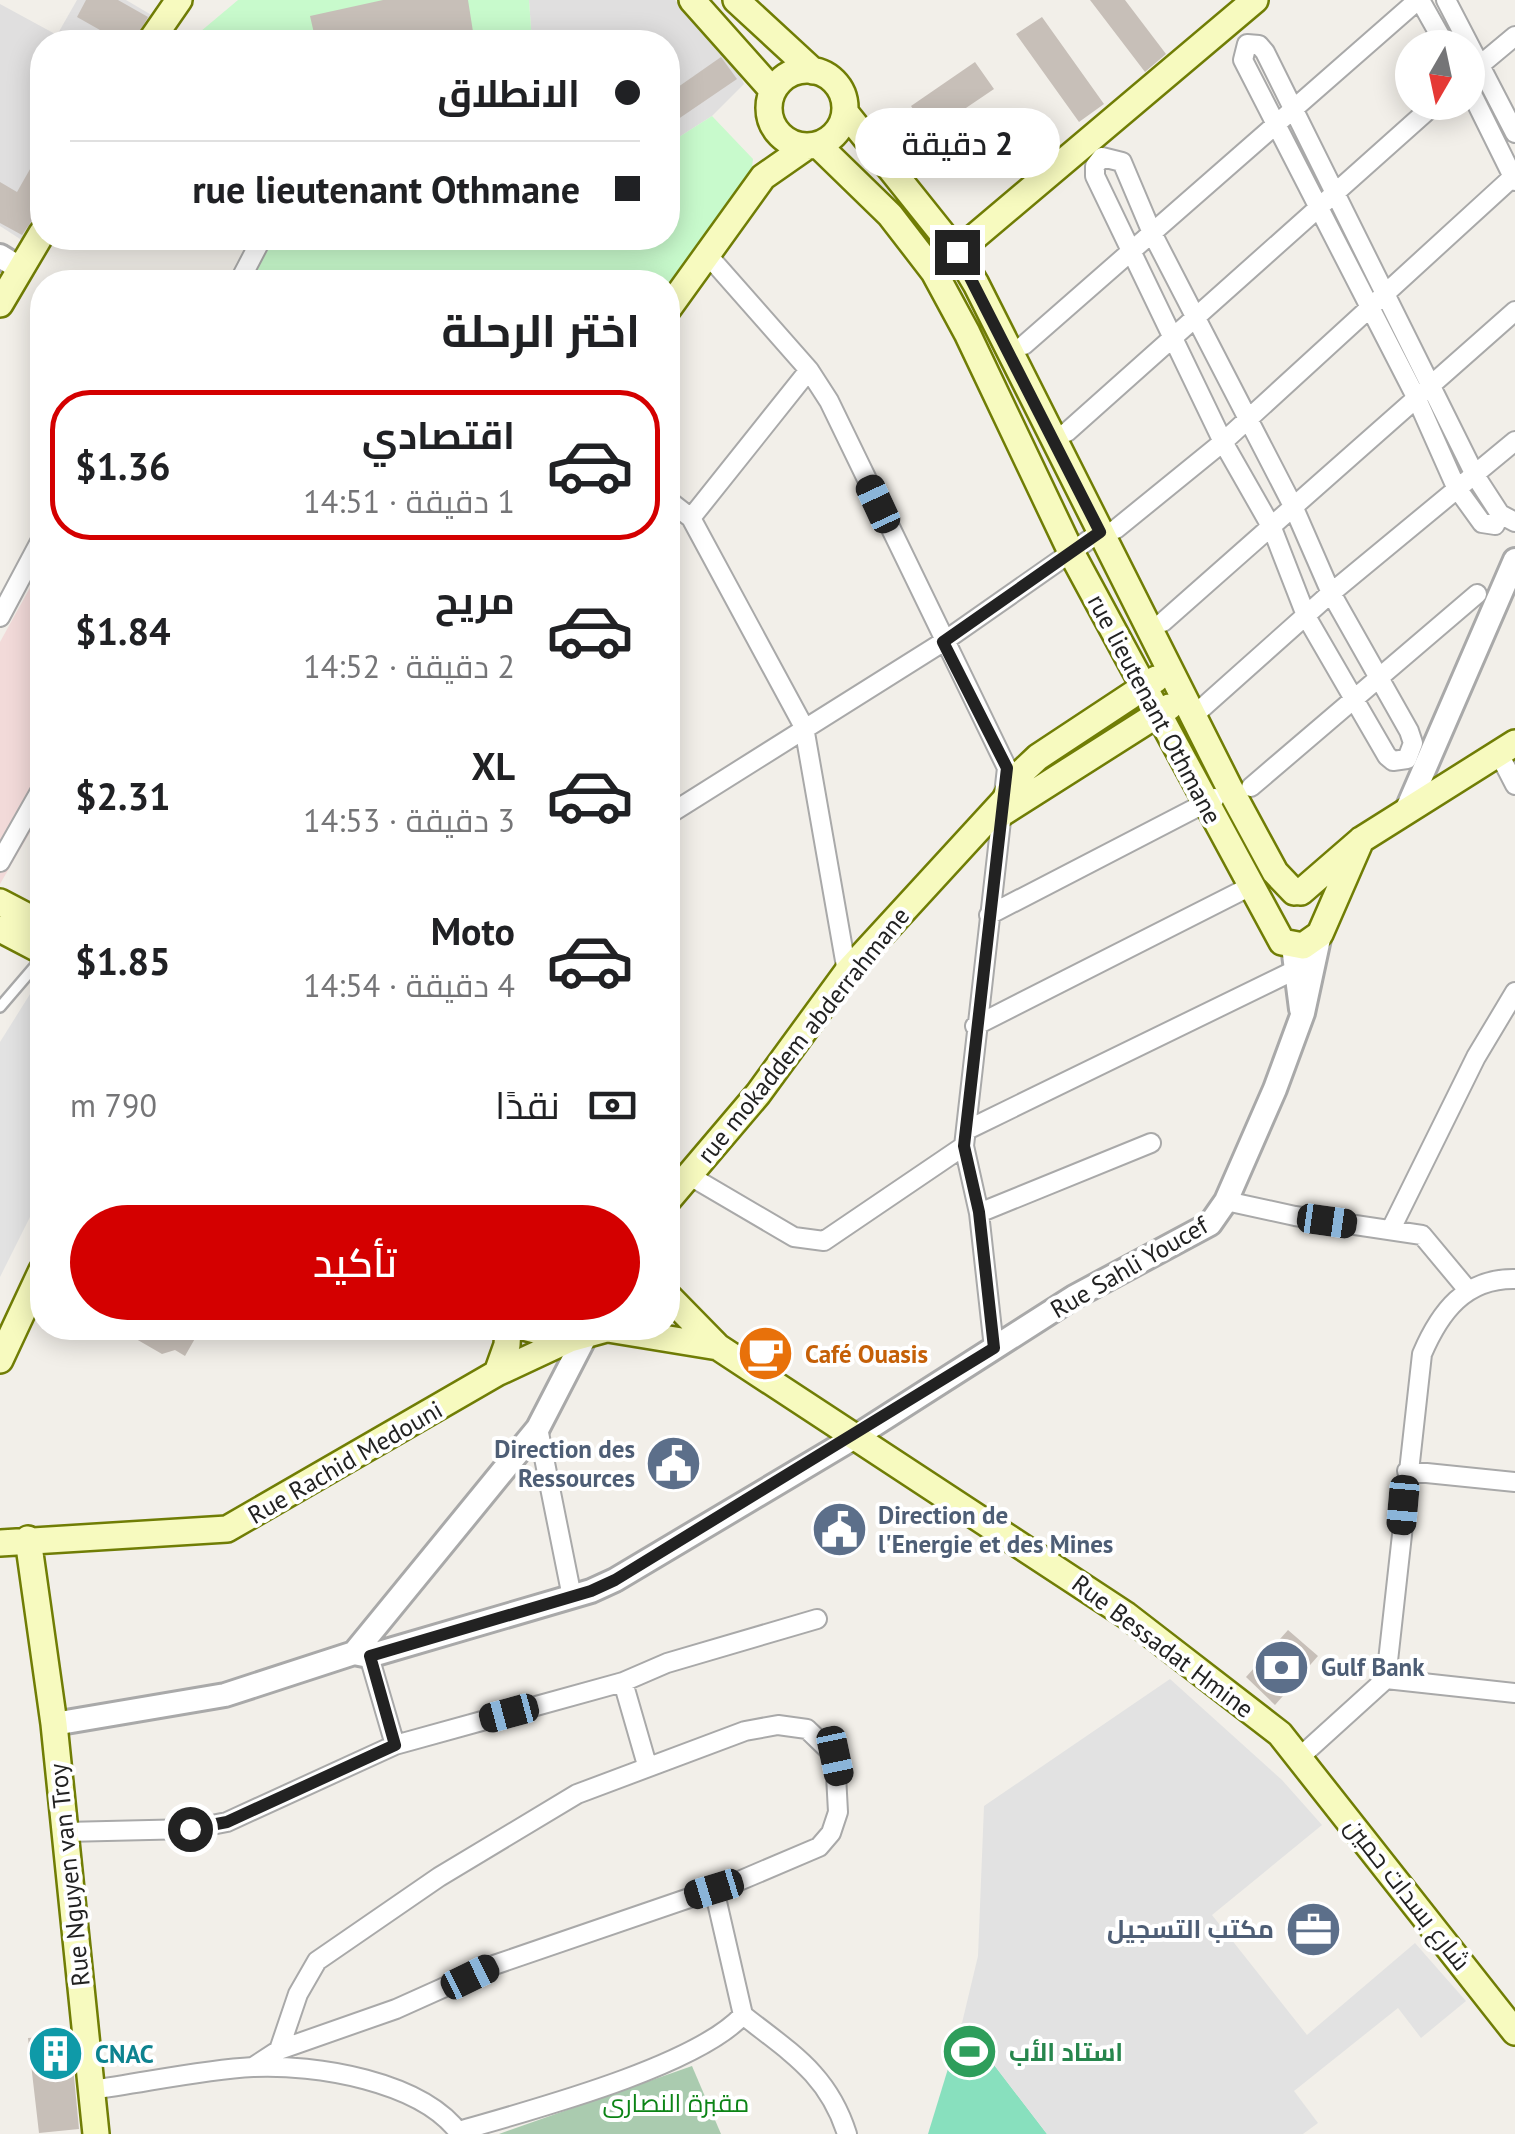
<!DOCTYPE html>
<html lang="ar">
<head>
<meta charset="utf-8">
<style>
	:root { --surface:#fff; --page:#f2f2f2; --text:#202124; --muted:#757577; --line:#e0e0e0; --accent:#d40000 }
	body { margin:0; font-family:"PT Sans",Cairo,sans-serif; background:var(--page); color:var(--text); direction:rtl; height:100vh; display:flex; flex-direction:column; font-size:38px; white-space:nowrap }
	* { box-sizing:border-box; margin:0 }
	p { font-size:32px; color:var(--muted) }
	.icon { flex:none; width:55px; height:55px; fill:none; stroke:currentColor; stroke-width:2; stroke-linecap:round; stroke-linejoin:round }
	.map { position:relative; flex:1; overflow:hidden; direction:ltr }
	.side { position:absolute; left:30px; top:270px; width:650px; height:1070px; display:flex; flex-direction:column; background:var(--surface); border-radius:40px; box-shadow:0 5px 25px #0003; direction:rtl }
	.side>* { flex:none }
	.guide { position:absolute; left:30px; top:30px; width:650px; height:220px; border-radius:40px; box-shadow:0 5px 25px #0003; direction:rtl; display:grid; align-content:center; height:220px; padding:0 40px; background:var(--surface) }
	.needle { width:65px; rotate:189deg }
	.controls { position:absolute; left:1395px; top:30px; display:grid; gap:20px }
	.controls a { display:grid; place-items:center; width:90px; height:90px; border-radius:50%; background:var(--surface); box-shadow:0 5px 25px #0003; font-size:50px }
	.end { position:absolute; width:45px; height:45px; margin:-22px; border:12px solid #222; background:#fff; box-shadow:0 0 0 5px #fff }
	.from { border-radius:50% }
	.bubble { position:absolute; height:70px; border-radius:35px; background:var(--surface); box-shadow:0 5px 25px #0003; font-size:32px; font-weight:600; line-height:70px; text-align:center; direction:rtl }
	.car { position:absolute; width:30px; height:60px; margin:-30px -15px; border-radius:12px; box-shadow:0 0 8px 2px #0007; background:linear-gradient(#222 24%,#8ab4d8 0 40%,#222 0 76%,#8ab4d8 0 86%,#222 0) }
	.guide b { display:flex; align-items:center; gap:35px; height:95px; font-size:38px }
	.guide b+b { border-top:2px solid var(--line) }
	.guide i { width:25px; height:25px; background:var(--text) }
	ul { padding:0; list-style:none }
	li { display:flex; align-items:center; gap:30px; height:150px; margin:0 20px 15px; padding:0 20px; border:5px solid transparent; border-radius:40px }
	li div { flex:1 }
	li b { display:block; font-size:38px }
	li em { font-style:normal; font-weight:600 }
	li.active { border-color:var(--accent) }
	li>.icon { width:90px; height:90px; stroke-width:1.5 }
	h2 { padding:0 40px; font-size:45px; line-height:120px }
	.pay { display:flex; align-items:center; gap:25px; height:110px; padding:0 40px; font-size:38px }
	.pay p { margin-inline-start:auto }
	.primary-button { display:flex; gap:20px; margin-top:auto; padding:20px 40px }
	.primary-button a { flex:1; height:115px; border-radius:60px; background:var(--accent); color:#fff; font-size:40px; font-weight:600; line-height:115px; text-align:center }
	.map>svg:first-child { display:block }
	.residential { fill:#e0dfdf }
	.commercial { fill:#f2dad9 }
	.cemetery { fill:#aacbaf }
	.park { fill:#c8facc }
	.pitch { fill:#88e0be }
	.parking { fill:#e2e2e2 }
	.building { fill:#c7bfb8 }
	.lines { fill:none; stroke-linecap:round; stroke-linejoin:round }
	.service-casing { stroke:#a9a9a9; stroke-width:14 }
	.minor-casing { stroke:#a9a9a9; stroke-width:22 }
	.tertiary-casing { stroke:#a9a9a9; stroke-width:28 }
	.secondary-casing { stroke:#707d05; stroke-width:30 }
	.service { stroke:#fff; stroke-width:9 }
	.minor { stroke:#fff; stroke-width:18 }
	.tertiary { stroke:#fff; stroke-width:22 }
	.secondary { stroke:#f7fabf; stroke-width:25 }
	.route { stroke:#222; stroke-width:12 }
	.labels { text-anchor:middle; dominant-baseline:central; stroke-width:8; stroke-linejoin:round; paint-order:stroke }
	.street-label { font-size:25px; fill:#222; stroke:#fff }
	.food-label { font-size:25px; font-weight:bold; fill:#c56008; stroke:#fff; text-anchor:start }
	.service-label { font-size:25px; font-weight:bold; fill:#4e5e75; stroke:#fff; text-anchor:end }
	.leisure-label { font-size:25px; font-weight:bold; fill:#27864d; stroke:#fff; text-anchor:start }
	.culture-label { font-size:25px; font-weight:bold; fill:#0d838f; stroke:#fff; text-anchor:start }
	.park-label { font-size:25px; fill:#0c8416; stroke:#fff }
</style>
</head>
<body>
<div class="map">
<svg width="1515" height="2134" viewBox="0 0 1515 2134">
	<rect width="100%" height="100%" fill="#f2efe9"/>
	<path class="residential" d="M77 0H126L160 20 147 42H42V232L34 248 0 226V4L57 35Z
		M529 0H675L734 63 744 84 712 116 668 144V42H532Z"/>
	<path class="commercial" d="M42 566V812L0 884V642Z"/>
	<path class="cemetery" d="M692 2066 721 2134H499Z"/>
	<path class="park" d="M238 0H529L532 42H188Z
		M712 116 753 159 751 175 668 285 247 282 269 238H668V144Z"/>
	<path class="pitch" d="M962 2023 1047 2134H928Z"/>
	<path class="parking" d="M42 975V1193L0 1277V1042Z
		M1170 1679 1282 1780 1322 1825 1212 1915 1307 2035 1415 1943 1466 2001 1421 2038 1398 2008 1294 2091 1318 2123 1303 2134H1047L962 2023 978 1956 984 1806Z"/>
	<path class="building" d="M86 0H118L148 17 134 42H102L107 34 77 17Z
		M383 0H468L474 38 451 42H316L310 16Z
		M1090 0H1125L1166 54 1145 72Z
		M1042 17 1104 104 1079 122 1016 34Z
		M721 57 737 79 668 126V94Z
		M975 62 994 89 929 133 911 106Z
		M42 148V217L33 219 22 235 0 223V182L17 192Z
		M117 1328H201L185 1356 175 1350 162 1354Z
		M1288 1630 1318 1656 1275 1705 1246 1677Z
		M70 2035 79 2129 39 2133 28 2038Z"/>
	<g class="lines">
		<defs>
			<path id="service" d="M0 1007 42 958"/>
			<path id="minor" d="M1420 0 1447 48
				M1446 0 1515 133
				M1473 71 1515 36
				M1468 86 1515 181
				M1102 157 1122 162 1152 233 1293 506 1331 593 1409 731 1413 743 1407 759 1393 761 1387 756 1307 618 1272 528 1223 442 1095 176V166Z
				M705 252 809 370 829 401 1007 768 964 1146
				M239 282 262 238
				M1024 345 1418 0
				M1067 432 1437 102
				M668 500 691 518 804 727 847 972
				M1500 514 1495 525 1482 523 1456 487 1416 397 1243 60 1247 44 1259 45 1265 52 1476 477 1500 514 1515 522
				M691 518 809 370
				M1116 529 1223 442 1515 175
				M0 617 42 538
				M1163 622 1515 311
				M1201 709 1331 593 1515 441
				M1498 752 1515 785
				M1251 787 1477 594
				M668 815 943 642 1100 532
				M0 862 42 788
				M989 915 1215 798
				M975 1026 1251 886
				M967 1130 1293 971
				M690 1176 794 1237 824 1241 964 1146 979 1213 1151 1143
				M1226 1201 1295 1216 1422 1235 1467 1289
				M979 1213 994 1348
				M1392 1227 1476 1057 1515 992
				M538 1428 572 1597
				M1407 1471 1515 1482
				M1386 1679 1422 1354C1440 1312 1465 1278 1515 1279
				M623 1682 647 1765
				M395 1745 623 1682 667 1663 817 1619
				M1301 1756 1386 1679 1515 1693
				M65 1832 191 1829 227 1822 395 1745 369 1656
				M743 2015C791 2053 828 2074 847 2134
				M253 2067 279 2050 298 1994 317 1961 439 1877 577 1794 745 1731 778 1725 807 1729 835 1756 838 1812 831 1833 819 1847 739 1881 494 1965 396 2009 279 2050
				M91 2090C144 2083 199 2070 253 2067 315 2064 422 2081 460 2134
				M459 2131C531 2110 695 2067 743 2015L714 1889"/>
			<path id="tertiary" d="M0 256 21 269
				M1407 809 1515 560
				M1293 946 1301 1009
				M354 1653 369 1656 591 1591 615 1580 855 1437 1074 1297 1210 1224 1226 1201 1275 1089 1303 1013 1320 934
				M54 1724 225 1695 354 1653 538 1428 585 1337"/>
			<path id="secondary" d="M692 0 773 91
				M736 0 813 71
				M150 42 179 0
				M769 108a38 38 0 1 1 76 0a38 38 0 1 1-76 0Z
				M845 112 957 252 976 284 1230 789 1275 872 1294 892
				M818 145 890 215 934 272 967 333 1072 554 1282 942 1303 946 1320 934 1361 840
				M946 261 1255 0
				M0 304 42 233
				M668 309 763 177 806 147
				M996 817 1169 707
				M1301 892 1361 840 1515 743
				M0 902 42 924
				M0 929 42 951
				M668 1200 758 1094 847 972 1004 801 1020 774 1038 757 1156 679
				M668 1296 718 1347 1126 1615 1280 1734 1515 2032
				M527 1328 570 1339 610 1328
				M608 1329 718 1347
				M0 1360 42 1270
				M497 1373 507 1345 508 1328
				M28 1539 54 1724 96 2134
				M0 1543 227 1529 497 1373 570 1339"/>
		</defs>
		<use href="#service" class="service-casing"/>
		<use href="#minor" class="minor-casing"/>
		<use href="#tertiary" class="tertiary-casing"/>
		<use href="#secondary" class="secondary-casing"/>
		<use href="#service" class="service"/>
		<use href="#minor" class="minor"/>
		<use href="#tertiary" class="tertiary"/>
		<use href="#secondary" class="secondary"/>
	</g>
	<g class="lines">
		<path class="route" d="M190 1829 227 1822 395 1745 370 1656 591 1591 615 1580 994 1348 979 1212 964 1146 1007 768 943 642 1100 532 957 252"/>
	</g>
	<defs>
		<symbol id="cafe-disc" viewBox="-11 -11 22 22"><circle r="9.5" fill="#e8710a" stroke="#fff"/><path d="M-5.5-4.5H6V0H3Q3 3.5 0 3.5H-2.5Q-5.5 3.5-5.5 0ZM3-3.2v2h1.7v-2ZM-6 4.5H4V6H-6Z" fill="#fff"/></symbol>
		<symbol id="civic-disc" viewBox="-11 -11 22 22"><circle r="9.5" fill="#5c6f8a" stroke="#fff"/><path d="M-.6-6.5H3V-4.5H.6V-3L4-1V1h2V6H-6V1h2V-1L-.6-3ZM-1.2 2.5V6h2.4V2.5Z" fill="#fff"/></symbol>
		<symbol id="bank-disc" viewBox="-11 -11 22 22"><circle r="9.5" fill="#5c6f8a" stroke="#fff"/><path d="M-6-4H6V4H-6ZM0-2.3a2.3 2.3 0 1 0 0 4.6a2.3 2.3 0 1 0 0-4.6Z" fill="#fff"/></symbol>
		<symbol id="office-disc" viewBox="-11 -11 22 22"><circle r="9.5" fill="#5c6f8a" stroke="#fff"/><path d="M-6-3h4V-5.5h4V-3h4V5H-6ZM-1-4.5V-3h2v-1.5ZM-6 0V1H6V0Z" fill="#fff"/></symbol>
		<symbol id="stadium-disc" viewBox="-11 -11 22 22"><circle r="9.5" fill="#2e9e5b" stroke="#fff"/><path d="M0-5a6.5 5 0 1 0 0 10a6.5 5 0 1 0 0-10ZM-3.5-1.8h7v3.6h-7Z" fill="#fff"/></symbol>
		<symbol id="building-disc" viewBox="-11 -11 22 22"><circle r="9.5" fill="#0f9aa8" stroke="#fff"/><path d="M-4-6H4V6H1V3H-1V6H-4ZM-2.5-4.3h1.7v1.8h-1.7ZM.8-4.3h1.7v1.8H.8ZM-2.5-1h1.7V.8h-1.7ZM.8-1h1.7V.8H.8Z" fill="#fff"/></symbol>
	</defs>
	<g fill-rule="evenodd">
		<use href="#cafe-disc" x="734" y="1322" width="63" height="63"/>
		<use href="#civic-disc" x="642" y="1432" width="63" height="63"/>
		<use href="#civic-disc" x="808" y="1498" width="63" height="63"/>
		<use href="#bank-disc" x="1250" y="1636" width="63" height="63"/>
		<use href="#office-disc" x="1282" y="1898" width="63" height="63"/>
		<use href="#stadium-disc" x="938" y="2020" width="63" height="63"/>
		<use href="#building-disc" x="24" y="2022" width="63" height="63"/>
	</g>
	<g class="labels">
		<g class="street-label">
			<text transform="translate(1155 709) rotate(62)">rue lieutenant Othmane</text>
			<text transform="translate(803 1035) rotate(-51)">rue mokaddem abderrahmane</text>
			<text transform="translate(1129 1267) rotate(-30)">Rue Sahli Youcef</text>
			<text transform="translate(345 1462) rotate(-30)">Rue Rachid Medouni</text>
			<text transform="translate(1163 1646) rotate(37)">Rue Bessadat Hmine</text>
			<text transform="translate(69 1875) rotate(-96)">Rue Nguyen van Troy</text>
			<text transform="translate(1408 1894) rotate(52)">شارع بسدات حمين</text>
		</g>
		<g class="food-label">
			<text x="805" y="1354">Café Ouasis</text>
		</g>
		<g class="service-label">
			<text x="635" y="1449">Direction des<tspan x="635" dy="29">Ressources</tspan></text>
			<text x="878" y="1515" text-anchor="start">Direction de<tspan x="878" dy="29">l'Energie et des Mines</tspan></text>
			<text x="1321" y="1667" text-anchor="start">Gulf Bank</text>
			<text x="1274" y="1929">مكتب التسجيل</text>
		</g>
		<g class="leisure-label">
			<text x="1009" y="2052">استاد الأب</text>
		</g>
		<g class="culture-label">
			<text x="95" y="2054">CNAC</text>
		</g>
		<g class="park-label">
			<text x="676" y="2103">مقبرة النصارى</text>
		</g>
	</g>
</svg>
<div class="controls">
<a><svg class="needle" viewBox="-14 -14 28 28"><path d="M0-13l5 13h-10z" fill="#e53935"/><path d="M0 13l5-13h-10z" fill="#757577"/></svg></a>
</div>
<i class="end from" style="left:190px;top:1829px"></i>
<i class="end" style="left:957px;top:252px"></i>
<div class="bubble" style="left:855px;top:108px;width:205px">2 دقيقة</div>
<i class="car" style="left:878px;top:504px;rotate:335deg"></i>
<i class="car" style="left:1327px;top:1221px;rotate:98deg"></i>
<i class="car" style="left:1403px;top:1505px;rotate:185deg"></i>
<i class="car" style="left:509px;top:1713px;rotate:255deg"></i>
<i class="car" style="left:835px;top:1756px;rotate:168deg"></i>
<i class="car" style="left:714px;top:1889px;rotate:253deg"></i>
<i class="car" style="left:470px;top:1977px;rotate:64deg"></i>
<div class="guide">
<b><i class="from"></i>الانطلاق</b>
<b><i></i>rue lieutenant Othmane</b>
</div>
<section class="side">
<h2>اختر الرحلة</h2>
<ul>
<li class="active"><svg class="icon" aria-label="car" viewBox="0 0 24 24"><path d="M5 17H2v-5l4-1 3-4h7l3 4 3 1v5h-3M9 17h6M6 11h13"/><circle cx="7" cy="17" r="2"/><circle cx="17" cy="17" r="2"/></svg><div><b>اقتصادي</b><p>1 دقيقة · 14:51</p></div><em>$1.36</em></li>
<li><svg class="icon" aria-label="car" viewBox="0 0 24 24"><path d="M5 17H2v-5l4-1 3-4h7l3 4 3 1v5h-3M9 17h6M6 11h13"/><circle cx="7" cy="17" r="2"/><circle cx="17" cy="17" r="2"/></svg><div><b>مريح</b><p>2 دقيقة · 14:52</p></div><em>$1.84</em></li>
<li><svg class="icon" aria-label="car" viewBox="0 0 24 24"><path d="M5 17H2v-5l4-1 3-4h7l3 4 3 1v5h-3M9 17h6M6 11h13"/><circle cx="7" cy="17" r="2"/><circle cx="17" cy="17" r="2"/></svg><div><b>XL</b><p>3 دقيقة · 14:53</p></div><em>$2.31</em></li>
<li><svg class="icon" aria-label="car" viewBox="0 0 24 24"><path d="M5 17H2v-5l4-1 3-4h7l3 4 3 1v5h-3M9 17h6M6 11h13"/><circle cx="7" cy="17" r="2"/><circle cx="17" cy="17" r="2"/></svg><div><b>Moto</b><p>4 دقيقة · 14:54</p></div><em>$1.85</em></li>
</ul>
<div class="pay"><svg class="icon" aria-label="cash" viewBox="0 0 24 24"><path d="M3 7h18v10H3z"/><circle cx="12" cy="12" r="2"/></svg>نقدًا<p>790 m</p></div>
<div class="primary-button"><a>تأكيد</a></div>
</section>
</div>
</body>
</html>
